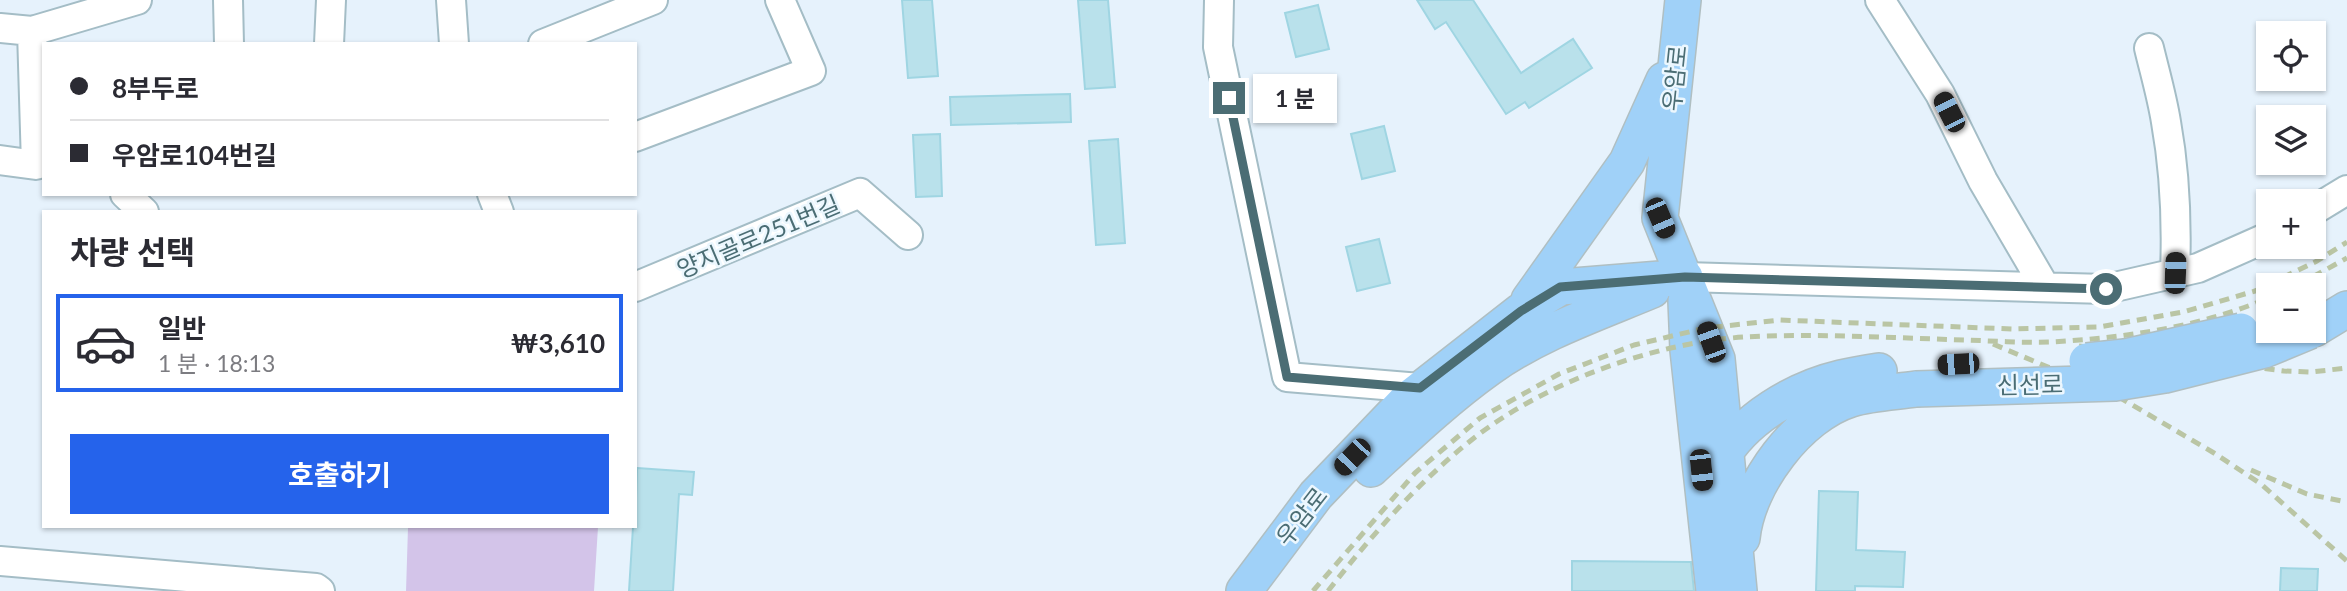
<!DOCTYPE html>
<html lang="ko">
<head>
<meta charset="utf-8">
<style>
	:root { --surface:#fff; --page:#f2f2f3; --text:#2b2b33; --muted:#7c7c81; --line:#e1e1e2; --accent:#2563eb }
	body { margin:0; font-family:Lato,"Noto Sans KR",sans-serif; background:var(--page); color:var(--text); height:100vh; display:flex; flex-direction:column; font-size:26px; white-space:nowrap }
	* { box-sizing:border-box; margin:0 }
	p { font-size:23px; color:var(--muted) }
	.icon { flex:none; width:38px; height:38px; fill:none; stroke:currentColor; stroke-width:2; stroke-linecap:round; stroke-linejoin:round }
	.map { position:relative; flex:1; overflow:hidden }
	.panel { position:absolute; left:42px; top:210px; width:595px; height:318px; display:flex; flex-direction:column; background:var(--surface); border-radius:0px; box-shadow:0 2px 5px #0004 }
	.panel>* { flex:none }
	.banner { position:absolute; left:42px; top:42px; width:595px; height:154px; border-radius:0px; box-shadow:0 2px 5px #0004; display:grid; align-content:center; height:154px; padding:0 28px; background:var(--surface) }
	.fabs { position:absolute; left:2256px; top:21px; display:grid; gap:14px }
	.fabs a { display:grid; place-items:center; width:70px; height:70px; border-radius:0px; background:var(--surface); box-shadow:0 2px 5px #0004; font-size:35px }
	.end { position:absolute; width:32px; height:32px; margin:-16px; border:9px solid #4b6d74; background:#fff; box-shadow:0 0 0 4px #fff }
	.from { border-radius:50% }
	.bubble { position:absolute; height:49px; border-radius:0px; background:var(--surface); box-shadow:0 2px 5px #0004; font-size:23px; font-weight:700; line-height:49px; text-align:center }
	.car { position:absolute; width:21px; height:42px; margin:-21px -10px; border-radius:9px; box-shadow:0 0 5px 2px #0007; background:linear-gradient(#222 24%,#8ab4d8 0 40%,#222 0 76%,#8ab4d8 0 86%,#222 0) }
	.banner b { display:flex; align-items:center; gap:24px; height:66px; font-size:26px }
	.banner b+b { border-top:2px solid var(--line) }
	.banner i { width:18px; height:18px; background:var(--text) }
	ul { padding:0; list-style:none }
	li { display:flex; align-items:center; gap:21px; height:98px; margin:0 14px 10px; padding:0 14px; border:4px solid transparent; border-radius:0px }
	li div { flex:1 }
	li b { display:block; font-size:26px }
	li em { font-style:normal; font-weight:700 }
	li.selected { border-color:var(--accent) }
	li>.icon { width:63px; height:63px; stroke-width:1.5 }
	h2 { padding:0 28px; font-size:32px; line-height:84px }
	.primary-button { display:flex; gap:14px; margin-top:auto; padding:14px 28px }
	.primary-button a { flex:1; height:80px; border-radius:0px; background:var(--accent); color:#fff; font-size:28px; font-weight:700; line-height:80px; text-align:center }
	.map>svg:first-child { display:block }
	.park { fill:#d3c4e9 }
	.building { fill:#b9e1eb; stroke:#9fd5e2; stroke-width:2 }
	.lines { fill:none; stroke-linecap:round; stroke-linejoin:round }
	.minor-casing { stroke:#a4bdc6; stroke-width:32 }
	.major-casing { stroke:#b0bfc2; stroke-width:38 }
	.minor { stroke:#fff; stroke-width:28 }
	.major { stroke:#a0d1f8; stroke-width:35 }
	.rail { stroke:#bac5a4; stroke-width:5; stroke-dasharray:10 7; stroke-linecap:butt }
	.major-bridge-casing { stroke:#b0bfc2; stroke-width:38; stroke-linecap:butt }
	.major-bridge { stroke:#a0d1f8; stroke-width:35 }
	.route { stroke:#4b6d74; stroke-width:9 }
	.labels { text-anchor:middle; dominant-baseline:central; stroke-width:5; stroke-linejoin:round; paint-order:stroke }
	.street-label { font-size:24px; fill:#4b6d74; stroke:#ecf7fe }
</style>
</head>
<body>
<div class="map">
<svg width="2347" height="591" viewBox="0 0 2347 591">
	<rect width="100%" height="100%" fill="#e6f2fc"/>
	<path class="park" d="M408 527H598L594 591H406Z"/>
	<path class="building" d="M902 0H932L938 76 908 78Z
		M1078 0H1108L1115 87 1085 89Z
		M1417 0H1473L1521 73 1573 39 1592 68 1529 108 1525 102 1506 114 1446 22 1435 29Z
		M1318 5 1329 49 1296 57 1285 13Z
		M1070 94 1071 122 951 125 950 97Z
		M1384 126 1395 171 1362 179 1351 134Z
		M940 134 942 196 916 197 913 135Z
		M1118 139 1125 243 1096 245 1089 141Z
		M1379 239 1390 283 1357 291 1346 247Z
		M637 468 694 472 692 495 679 494 673 591H629L633 527H635Z
		M1819 491 1858 492 1856 550 1905 552 1903 587 1855 586V591H1816Z
		M1572 561 1691 562 1694 591H1572Z
		M2281 568 2318 569 2317 591H2280Z"/>
	<g class="lines">
		<defs>
			<path id="minor" d="M228 0 229 44
				M451 0 454 44
				M1219 0 1218 47 1287 377 1420 388
				M1880 0 1940 94 1983 181 2045 287
				M0 28 32 31
				M329 44 331 0
				M543 44 653 0
				M2149 48C2155 73 2162 97 2166 122 2175 172 2177 222 2175 273
				M635 137 811 71 780 0
				M0 160 36 165 32 31 137 0
				M125 194 144 212
				M492 194 499 212
				M2314 210 2347 190
				M1685 277 2106 289 2198 268 2268 237
				M635 287 860 193 908 235
				M0 561 316 588 320 591"/>
			<path id="major" d="M1683 0 1660 218 1717 359 1739 591
				M1529 300 1627 162 1664 80
				M1686 301 1688 350 1714 591
				M2314 329 2347 309
				M1720 461C1743 419 1795 389 1841 378 1853 375 1866 373 1879 371
				M1371 469C1409 434 1447 398 1489 368 1538 333 1597 313 1652 290
				M1742 538C1747 484 1799 415 1851 399 1871 393 1895 392 1916 389
				M1244 591 1316 495 1407 400 1521 311 1561 287 1685 277"/>
		</defs>
		<use href="#minor" class="minor-casing"/>
		<use href="#major" class="major-casing"/>
		<use href="#minor" class="minor"/>
		<use href="#major" class="major"/>
		<path class="rail" d="M2298 285 2347 258
			M1993 344 2117 396 2214 453 2261 484 2347 561
			M2079 346 2284 371 2311 372 2347 368
			M2251 470 2307 494 2347 502
			M1313 591 1415 473 1480 418 1559 374 1634 345 1706 328 1780 320 2012 329 2099 327 2183 312 2255 291 2317 261 2347 242
			M1328 591C1372 535 1418 482 1474 438 1546 382 1653 343 1744 337 1817 333 1892 338 1966 340 1994 341 2023 343 2051 342 2124 338 2201 327 2268 298"/>
		<defs>
			<path id="major-bridge" d="M2087 361 2125 357 2241 331
				M1916 389 2115 383 2165 375 2264 350 2310 331"/>
		</defs>
		<use href="#major-bridge" class="major-bridge-casing"/>
		<use href="#major-bridge" class="major-bridge"/>
	</g>
	<g class="lines">
		<path class="route" d="M1229 98 1287 377 1420 388 1521 311 1560 287 1685 277 2106 289"/>
	</g>
	<g class="labels">
		<g class="street-label">
			<text transform="translate(1674 78) rotate(-84)">우암로</text>
			<text transform="translate(758 236) rotate(-23)">양지골로251번길</text>
			<text transform="translate(2030 384) rotate(-1)">신선로</text>
			<text transform="translate(1301 516) rotate(-52)">우암로</text>
		</g>
	</g>
</svg>
<div class="fabs">
<a><svg class="icon" aria-label="locate" viewBox="0 0 24 24"><circle cx="12" cy="12" r="6"/><path d="M12 2v4M12 18v4M2 12h4M18 12h4"/></svg></a>
<a><svg class="icon" aria-label="layers" viewBox="0 0 24 24"><path d="M12 4l9 5-9 5-9-5zM3 14l9 5 9-5"/></svg></a>
<a>+</a>
<a>−</a>
</div>
<i class="end from" style="left:2106px;top:289px"></i>
<i class="end" style="left:1229px;top:98px"></i>
<div class="bubble" style="left:1253px;top:74px;width:84px">1 분</div>
<i class="car" style="left:1949px;top:112px;rotate:333deg"></i>
<i class="car" style="left:1660px;top:218px;rotate:157deg"></i>
<i class="car" style="left:2175px;top:273px;rotate:2deg"></i>
<i class="car" style="left:1711px;top:342px;rotate:340deg"></i>
<i class="car" style="left:1958px;top:364px;rotate:267deg"></i>
<i class="car" style="left:1352px;top:457px;rotate:224deg"></i>
<i class="car" style="left:1701px;top:470px;rotate:174deg"></i>
<div class="banner">
<b><i class="from"></i>8부두로</b>
<b><i></i>우암로104번길</b>
</div>
<section class="panel">
<h2>차량 선택</h2>
<ul>
<li class="selected"><svg class="icon" aria-label="car" viewBox="0 0 24 24"><path d="M5 17H2v-5l4-1 3-4h7l3 4 3 1v5h-3M9 17h6M6 11h13"/><circle cx="7" cy="17" r="2"/><circle cx="17" cy="17" r="2"/></svg><div><b>일반</b><p>1 분 · 18:13</p></div><em>₩3,610</em></li>
</ul>
<div class="primary-button"><a>호출하기</a></div>
</section>
</div>
</body>
</html>
